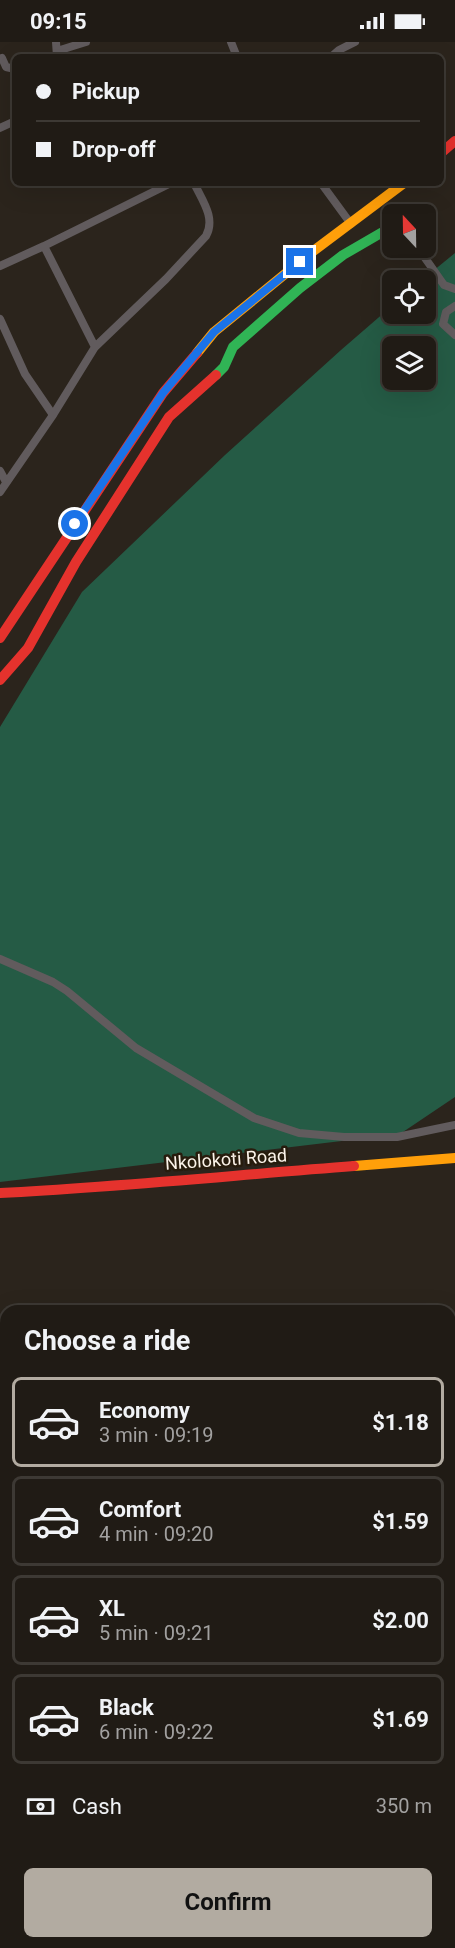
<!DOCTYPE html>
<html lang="en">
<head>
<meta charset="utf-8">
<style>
	:root { --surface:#201b15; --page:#2d2822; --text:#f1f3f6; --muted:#a2a1a0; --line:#3d3934; --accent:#b2aba1 }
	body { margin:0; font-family:Roboto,sans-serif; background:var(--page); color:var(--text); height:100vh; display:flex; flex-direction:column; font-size:22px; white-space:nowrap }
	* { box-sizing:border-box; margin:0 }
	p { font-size:20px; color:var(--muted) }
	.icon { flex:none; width:33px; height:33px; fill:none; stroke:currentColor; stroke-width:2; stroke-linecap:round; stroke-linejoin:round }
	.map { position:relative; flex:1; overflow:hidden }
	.sheet { position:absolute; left:0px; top:1263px; width:456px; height:644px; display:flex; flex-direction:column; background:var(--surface); border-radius:18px 18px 0 0; box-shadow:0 6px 24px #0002,0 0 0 2px var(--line) }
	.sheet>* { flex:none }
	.guide { position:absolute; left:12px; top:12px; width:432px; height:132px; border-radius:9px; box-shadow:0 6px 24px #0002,0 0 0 2px var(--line); display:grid; align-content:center; height:132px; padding:0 24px; background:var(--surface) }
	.needle { width:39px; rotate:338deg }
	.buttons { position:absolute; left:382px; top:162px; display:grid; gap:12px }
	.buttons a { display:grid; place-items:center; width:54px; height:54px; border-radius:9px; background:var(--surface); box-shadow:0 6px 24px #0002,0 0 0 2px var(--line); font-size:30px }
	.end { position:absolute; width:27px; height:27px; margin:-14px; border:8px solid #1a73e8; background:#fff; box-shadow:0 0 0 3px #fff }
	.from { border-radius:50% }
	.guide b { display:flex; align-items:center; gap:21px; height:57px; font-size:22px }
	.guide b+b { border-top:2px solid var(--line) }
	.guide i { width:15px; height:15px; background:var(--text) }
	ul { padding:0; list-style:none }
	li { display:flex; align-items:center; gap:18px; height:90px; margin:0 12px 9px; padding:0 12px; border:3px solid var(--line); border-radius:9px }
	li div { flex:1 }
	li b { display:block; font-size:22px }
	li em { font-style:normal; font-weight:700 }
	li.selected { border-color:var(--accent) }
	li>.icon { width:54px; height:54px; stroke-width:1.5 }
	h2 { padding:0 24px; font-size:27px; line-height:72px }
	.pay { display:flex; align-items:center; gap:15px; height:66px; padding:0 24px; font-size:22px }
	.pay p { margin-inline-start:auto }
	.primary-button { display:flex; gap:12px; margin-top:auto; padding:12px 24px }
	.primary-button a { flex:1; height:69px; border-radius:9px; background:var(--accent); color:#111; font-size:24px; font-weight:700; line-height:69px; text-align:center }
	.status { display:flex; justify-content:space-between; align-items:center; height:42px; padding:0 30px; background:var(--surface); direction:ltr }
	.status svg { height:16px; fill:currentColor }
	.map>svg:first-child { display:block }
	.forest { fill:#255b45; fill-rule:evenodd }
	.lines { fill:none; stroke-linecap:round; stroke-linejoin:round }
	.river { stroke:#427891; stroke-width:12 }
	.street { stroke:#615b5d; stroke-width:8 }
	.fast { stroke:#30b455; stroke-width:10 }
	.slow { stroke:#ff9f0a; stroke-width:10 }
	.jam { stroke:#e5322d; stroke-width:10 }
	.route { stroke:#1a73e8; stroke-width:8 }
	.labels { text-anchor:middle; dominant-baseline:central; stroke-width:5; stroke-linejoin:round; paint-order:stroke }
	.street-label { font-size:18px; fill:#fbf3e9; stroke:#271c0d }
</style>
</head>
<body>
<div class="status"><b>09:15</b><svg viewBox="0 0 49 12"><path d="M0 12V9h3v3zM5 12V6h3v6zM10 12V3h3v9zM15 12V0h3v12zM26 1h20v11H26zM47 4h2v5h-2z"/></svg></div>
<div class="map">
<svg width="455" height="1906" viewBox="0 0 455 1906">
	<rect width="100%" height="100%" fill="#2b241c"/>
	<path class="forest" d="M455 211V1055L400 1092 0 1140V685L82 550 225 413 341 308 393 263V272H426V238H422ZM393 304H426V338H393Z"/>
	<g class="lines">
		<path class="river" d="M450 1664 455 1663
			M0 1716H6"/>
		<path class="street" d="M56 0 57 15
			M231 0 237 15
			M57 9 86 0
			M331 15 339 8 355 0
			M2 16 6 25 15 27
			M0 86 15 79
			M321 141 351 182
			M44 204 95 305
			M418 206 444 243 455 247
			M0 224 44 204 171 141
			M455 264 446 270 443 282 455 293
			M0 277 25 332 53 373
			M0 429 6 440
			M0 450 53 373 95 305 166 237 206 194C216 176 202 158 194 141
			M0 917 53 940 67 949 136 1006 254 1076 299 1091 344 1095H397L455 1083
			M450 1400 455 1397
			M450 1415 455 1421
			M450 1431 455 1428
			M450 1491 455 1486
			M0 1612H6
			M450 1797 455 1796
			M450 1862 455 1879
			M134 1906 138 1900
			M348 1906 366 1900"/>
		<path class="fast" d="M216 333 224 325 233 305 300 246 343 213 393 184"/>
		<path class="slow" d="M197 311 214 290 312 210 404 141
			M354 1124 455 1116"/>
		<path class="jam" d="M441 111 455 99
			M0 596 163 351 197 311
			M0 638 28 606 76 520 169 375 216 333
			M0 1151C118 1145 236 1133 354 1124"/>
	</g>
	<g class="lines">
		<path class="route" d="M75 482 163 351 214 290 300 220"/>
	</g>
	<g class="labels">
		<g class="street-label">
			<text transform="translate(226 1117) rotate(-4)">Nkolokoti Road</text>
		</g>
	</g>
</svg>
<div class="buttons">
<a><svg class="needle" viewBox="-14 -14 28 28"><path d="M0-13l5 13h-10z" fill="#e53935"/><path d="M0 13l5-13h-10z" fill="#a2a1a0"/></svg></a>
<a><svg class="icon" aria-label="locate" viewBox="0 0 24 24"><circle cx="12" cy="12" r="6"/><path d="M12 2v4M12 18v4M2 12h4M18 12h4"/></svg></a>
<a><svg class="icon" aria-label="layers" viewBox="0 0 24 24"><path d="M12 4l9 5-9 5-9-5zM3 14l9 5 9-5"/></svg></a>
</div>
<i class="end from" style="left:75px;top:482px"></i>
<i class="end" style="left:300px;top:220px"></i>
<div class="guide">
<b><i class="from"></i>Pickup</b>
<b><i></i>Drop-off</b>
</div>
<section class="sheet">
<h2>Choose a ride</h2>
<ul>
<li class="selected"><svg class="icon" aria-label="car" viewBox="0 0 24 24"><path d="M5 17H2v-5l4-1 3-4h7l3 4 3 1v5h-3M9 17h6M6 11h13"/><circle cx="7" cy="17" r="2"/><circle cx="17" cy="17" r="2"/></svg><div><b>Economy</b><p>3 min · 09:19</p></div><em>$1.18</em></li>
<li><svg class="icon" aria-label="car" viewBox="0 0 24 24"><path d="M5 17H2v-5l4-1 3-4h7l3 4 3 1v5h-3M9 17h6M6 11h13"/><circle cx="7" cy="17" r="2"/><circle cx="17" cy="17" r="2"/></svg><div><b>Comfort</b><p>4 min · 09:20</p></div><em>$1.59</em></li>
<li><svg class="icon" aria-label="car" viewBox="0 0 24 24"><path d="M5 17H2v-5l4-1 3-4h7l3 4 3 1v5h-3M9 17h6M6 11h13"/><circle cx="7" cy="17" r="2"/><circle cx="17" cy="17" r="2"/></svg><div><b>XL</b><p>5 min · 09:21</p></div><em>$2.00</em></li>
<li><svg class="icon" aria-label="car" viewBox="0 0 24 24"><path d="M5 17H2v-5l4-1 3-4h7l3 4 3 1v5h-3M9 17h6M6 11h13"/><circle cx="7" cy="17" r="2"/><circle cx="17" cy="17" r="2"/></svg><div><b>Black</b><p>6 min · 09:22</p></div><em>$1.69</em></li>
</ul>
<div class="pay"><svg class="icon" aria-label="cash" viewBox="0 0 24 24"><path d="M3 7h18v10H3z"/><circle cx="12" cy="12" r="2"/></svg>Cash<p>350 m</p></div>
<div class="primary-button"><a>Confirm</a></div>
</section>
</div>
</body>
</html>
